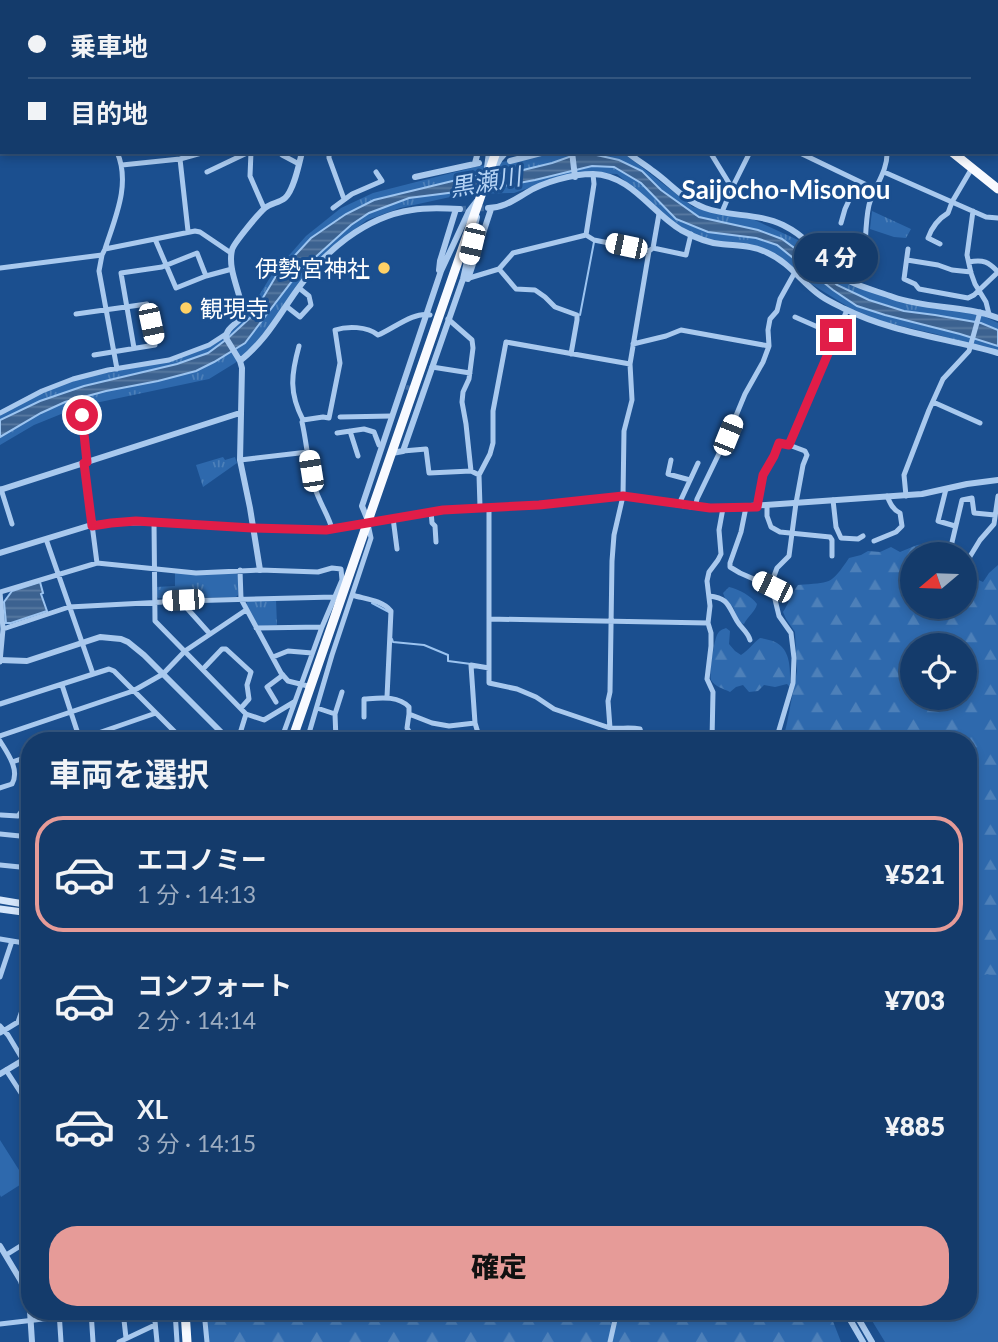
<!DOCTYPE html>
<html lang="ja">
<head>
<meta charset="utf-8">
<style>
	:root { --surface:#143b6b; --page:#214673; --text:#f1f3f6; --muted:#9dadc1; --line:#33557e; --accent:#e69b98 }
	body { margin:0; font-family:Lato,"Noto Sans JP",sans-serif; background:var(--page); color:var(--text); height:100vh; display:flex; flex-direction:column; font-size:26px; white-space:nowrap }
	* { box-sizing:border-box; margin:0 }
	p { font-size:23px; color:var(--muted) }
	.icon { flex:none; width:38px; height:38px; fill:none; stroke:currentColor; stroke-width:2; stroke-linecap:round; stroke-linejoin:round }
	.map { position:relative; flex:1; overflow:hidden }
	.details { position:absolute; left:21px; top:732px; width:956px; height:588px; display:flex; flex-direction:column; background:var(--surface); border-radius:28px; box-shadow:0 4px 10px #0003,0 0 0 2px var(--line) }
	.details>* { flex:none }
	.top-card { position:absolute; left:0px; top:0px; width:999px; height:154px; box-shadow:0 4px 10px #0003,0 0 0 2px var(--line); display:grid; align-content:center; height:154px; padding:0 28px; background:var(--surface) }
	.needle { width:46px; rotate:251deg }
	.buttons { position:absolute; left:900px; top:542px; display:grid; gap:14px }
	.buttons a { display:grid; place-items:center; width:77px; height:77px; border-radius:50%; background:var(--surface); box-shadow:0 4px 10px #0003,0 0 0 2px var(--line); font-size:35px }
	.end { position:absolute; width:32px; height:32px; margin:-16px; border:9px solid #e11d48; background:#fff; box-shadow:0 0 0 4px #fff }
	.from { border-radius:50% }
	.bubble { position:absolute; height:49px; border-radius:24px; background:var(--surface); box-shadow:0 4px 10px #0003,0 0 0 2px var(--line); font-size:23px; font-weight:800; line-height:49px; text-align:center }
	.car { position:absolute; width:21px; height:42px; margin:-21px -10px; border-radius:9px; box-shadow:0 0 5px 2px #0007; background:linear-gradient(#fff 24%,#345 0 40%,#fff 0 76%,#345 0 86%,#fff 0) }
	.top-card b { display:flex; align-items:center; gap:24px; height:66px; font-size:26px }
	.top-card b+b { border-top:2px solid var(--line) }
	.top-card i { width:18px; height:18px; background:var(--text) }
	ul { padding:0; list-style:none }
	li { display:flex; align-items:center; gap:21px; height:116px; margin:0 14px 10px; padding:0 14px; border:4px solid transparent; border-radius:28px }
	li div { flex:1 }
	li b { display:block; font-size:26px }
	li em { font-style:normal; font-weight:800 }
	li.active { border-color:var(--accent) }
	li>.icon { width:63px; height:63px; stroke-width:1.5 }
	h2 { padding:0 28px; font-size:32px; line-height:84px }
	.primary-button { display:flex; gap:14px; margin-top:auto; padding:14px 28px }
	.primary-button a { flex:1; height:80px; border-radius:28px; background:var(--accent); color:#111; font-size:28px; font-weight:800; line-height:80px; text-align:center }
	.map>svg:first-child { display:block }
	.grass { fill:url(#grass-tufts) }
	.forest { fill:url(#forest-firs); fill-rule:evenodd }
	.green { fill:#2e69ad }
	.water { fill:url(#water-rules); stroke:#9cc4f0; stroke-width:2 }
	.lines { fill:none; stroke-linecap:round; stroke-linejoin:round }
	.stream { stroke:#9cc4f0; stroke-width:2 }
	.minor-tunnel { stroke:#3d69a0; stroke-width:5; stroke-dasharray:5 2.5; stroke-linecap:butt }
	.tertiary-tunnel { stroke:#3d69a0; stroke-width:6; stroke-dasharray:6 3; stroke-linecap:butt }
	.minor { stroke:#a9c9ee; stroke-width:5 }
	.tertiary { stroke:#a9c9ee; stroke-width:6 }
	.secondary { stroke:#d6e6fa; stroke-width:7 }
	.trunk { stroke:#f8faff; stroke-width:9 }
	.route { stroke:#e11d48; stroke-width:9 }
	.poi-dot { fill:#ffd166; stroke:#1b4f8f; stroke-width:2.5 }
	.labels { text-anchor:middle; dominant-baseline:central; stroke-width:6; stroke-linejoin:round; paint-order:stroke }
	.poi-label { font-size:23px; fill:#fff; stroke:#1b4f8f; text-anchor:end }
	.water-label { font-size:24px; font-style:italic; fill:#b5d3f5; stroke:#1b4f8f }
	.quarter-label { font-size:26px; font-weight:bold; fill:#fff; stroke:#1b4f8f }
</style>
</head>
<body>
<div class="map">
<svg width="998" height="1342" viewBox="0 0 998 1342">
	<defs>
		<pattern id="grass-tufts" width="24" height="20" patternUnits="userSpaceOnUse" patternTransform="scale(1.75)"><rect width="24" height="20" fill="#2e69ad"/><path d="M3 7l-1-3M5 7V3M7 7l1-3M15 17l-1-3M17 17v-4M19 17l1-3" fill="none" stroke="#4d80b9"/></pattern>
		<pattern id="forest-firs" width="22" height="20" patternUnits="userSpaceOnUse" patternTransform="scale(1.75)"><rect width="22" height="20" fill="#2e69ad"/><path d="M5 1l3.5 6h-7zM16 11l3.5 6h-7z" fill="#4d80b9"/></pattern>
		<pattern id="water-rules" width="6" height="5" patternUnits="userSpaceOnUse" patternTransform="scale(1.75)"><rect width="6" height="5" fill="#3c6290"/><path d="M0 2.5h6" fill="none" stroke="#597aa1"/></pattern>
	</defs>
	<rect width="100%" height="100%" fill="#1b4f8f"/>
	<path class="grass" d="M556 152H622L693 207 748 217 798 240 819 258 833 273 916 303 977 313 998 323V354L936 334 866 318 813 285 777 254 718 244 675 226 650 202 617 174 576 172 514 193 464 194 400 208 367 220 328 250 307 273 269 327 249 351 235 363 209 379 81 406 34 425 0 445V413L31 397 78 378 172 361 231 332 245 318 271 276 306 236 341 208 373 193 475 167Z
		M872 211 911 229 906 238 894 237 870 229Z
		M223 457 225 460 235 457 237 463 203 487 196 465Z
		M235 572 238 575V595L236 597 158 598 156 596V587L175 586V573Z
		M248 600H276L277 625 258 626 246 605Z"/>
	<path class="forest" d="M926 544 930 549 937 551 936 555H912V607H964V579L972 577 983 582 989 573 998 565V1225L968 1201V740H783L787 723 797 671 795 632 786 619 783 612C789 603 791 594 798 585 831 582 830 586 849 558L861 555 868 551 880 552 891 547 900 552 917 545ZM912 646H964V698H912Z
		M729 587C739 589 751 596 757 604 756 611 747 617 744 624L740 623 733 607 726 601 723 593Z
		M726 628 730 631 729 644 735 651 741 655C749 650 752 644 760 638 765 639 773 640 777 643 792 652 790 673 790 687L787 684 775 687 764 685 758 691 749 692 743 685 736 687 730 692C724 689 714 686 711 680 709 674 714 641 717 635 720 630 721 630 726 628Z
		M207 1311H829L841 1342H208Z"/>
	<path class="green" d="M987 974 998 978V1342H885L866 1311H968V987Z
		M0 1140 26 1181 1 1197 0 1195Z"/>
	<path class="water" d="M583 152 619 160 642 171 661 190 699 217 758 230 782 239 808 258 837 285 869 300 904 311 935 315 981 323 998 330V346L960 334 885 315 857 306 833 290 777 245 756 238 708 232 676 219 641 183 614 167 592 166 535 180 503 186 409 198 369 213 351 225 299 272 245 343 214 362 196 371 158 381 106 391 65 402 41 413 0 437V420L40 401 84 386 177 364 208 353 227 339 252 316 276 276 311 238 346 214 374 200 473 176 519 171 552 163Z
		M40 582 43 593 41 594 47 611 11 623H6L4 602 12 591Z"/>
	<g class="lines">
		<path class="stream" d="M580 315 594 242
			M372 603 389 612
			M392 639 393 642 424 645 448 655V661L471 664"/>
		<path class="minor-tunnel" d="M406 387 421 392"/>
		<path class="tertiary-tunnel" d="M460 209 488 208"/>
		<path class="minor" d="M229 0 230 2
			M293 0V2
			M511 0 512 2
			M637 0 638 2
			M89 2V0
			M687 2 688 0
			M824 2 825 0
			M962 2 963 0
			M0 105H2
			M251 152 250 176 264 208
			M284 152 282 155 299 164
			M329 152V158L344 199
			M710 152 732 188
			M798 152 875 189
			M180 159 188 231
			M122 165 180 159 205 152
			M207 172 249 152
			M884 172 986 217 998 218
			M333 208 352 194 382 181 376 172
			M973 211 967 255 971 273 975 284 986 302 989 314
			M722 212 732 188 750 152
			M841 223 845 209 858 181
			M586 235 594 184 593 174
			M155 239 176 288 206 276 232 269
			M940 244 928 238C932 227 938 219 948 213L952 202 972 168
			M653 248 686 255 691 234
			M105 249 195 231 200 232 231 253
			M908 249 904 279 915 284 919 289 968 298 974 295 998 272
			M907 260 938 265 952 270 971 272
			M969 262C983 259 989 262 998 272
			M0 268 102 255
			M499 269 516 289 535 290 545 297 555 307 577 315V320L571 354
			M466 279 499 269 513 253 586 235 594 240 649 251
			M852 282 859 267 864 261C866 243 865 222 869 205 874 187 888 171 887 152
			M286 306 300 317 311 305 309 296 299 288
			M76 314 147 304 155 345 94 355
			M795 317 836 335
			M448 319 472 340 473 348 469 379 463 392 462 402 466 424 471 471 479 475
			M633 344 666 336 681 330 769 346
			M299 346C291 375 289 393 303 420
			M134 348 121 273 162 267 197 253 206 276
			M432 367 470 373
			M117 369 99 271 102 255 105 249C115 218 131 184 117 152
			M933 402 980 423
			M81 412 87 462
			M0 413 42 391 73 379 108 370 169 360 209 345 226 334
			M340 417 392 416
			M350 431 358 456
			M337 433 364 429 374 432 379 445
			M403 451 426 449 429 473 471 471
			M240 460 308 452
			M671 460 668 474 690 480
			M84 463 97 563
			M1 489 12 524
			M946 489 938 521 955 526
			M906 496 904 475 929 410 943 379 969 351 980 312
			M833 500 836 527 841 538 858 539 863 536
			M679 504 698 463
			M767 506V516L771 527 780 532 830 537 832 540V556
			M480 507 479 475 490 454 493 443V411L506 342 630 364
			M489 507V683L517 689 536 697 554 709 610 728C621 729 630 727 640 729L643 740
			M695 507 697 499 728 435 745 394 763 362 769 346 768 330 770 319 777 311 780 299 795 272
			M746 507 741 532 730 563V567L740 573 772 587
			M756 507 763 475 774 456 779 443 789 445 847 310
			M431 511 432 523 435 526 436 542
			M393 518 397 549
			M154 522 155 621 246 714 238 740
			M332 529C329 516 319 502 315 488 308 467 307 444 302 422L303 420 323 417 329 418 340 363 335 330C347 326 367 326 378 335 393 329 414 311 430 315
			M46 539 93 674
			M874 541 896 532 902 526 900 513C893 510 890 503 887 496
			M949 555 962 500 972 498 974 513 995 515
			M964 563H966L980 540 994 524 998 496
			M240 570 241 599 281 673 288 681 308 686
			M0 592 97 563 196 573 260 570 318 572 332 568 341 569 342 580
			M0 592 3 629 0 662
			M352 595C365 599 382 600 391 611L387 697
			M709 596C729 598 728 606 737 621 741 628 748 632 750 640
			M183 601 185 606 210 634
			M489 619 708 623
			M256 628 322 627
			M3 629 69 607 183 601 334 597
			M273 657 288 651 312 653
			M203 669 222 649H226L251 672 247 685 249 699 241 708
			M62 685 80 740
			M276 702 267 687 283 675
			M0 704 109 669 114 671 183 740
			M317 708 335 714 336 740
			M246 714 264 720 294 702
			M335 714 342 692
			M409 714 407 728 414 740
			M364 717V699C379 698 398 695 409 707V714L432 723 449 726 475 723 471 665 489 668
			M475 723 478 733 477 740
			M610 728 608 701 610 692 612 561 614 535 623 496 624 431 632 400 630 364 649 251 653 248 659 214
			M0 736 133 691 163 674 185 651 246 610
			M78 740 156 713
			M281 740 322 627 342 580
			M307 740 332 655 371 538 368 524
			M712 740 713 692 707 679 711 646V633L708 623 710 606 707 581 709 572 718 560 721 554 719 530 723 508
			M779 740V730L793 683 794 658 791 633 779 616 772 587 774 576 777 568 789 556 796 503 803 465 807 455 805 451 789 445
			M0 741C8 754 20 770 12 784L0 788
			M12 762 30 756
			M1 815 18 816 25 807 30 806
			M0 834 30 837
			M0 865 30 868
			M0 939 30 944
			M0 977 12 941
			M0 1026 8 1035 23 1060
			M0 1033 18 1022 30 988
			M6 1070 30 1107
			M6 1255 30 1240
			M59 1311 61 1342
			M91 1311 93 1342
			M123 1311 126 1338
			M154 1311 157 1342
			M175 1311 177 1342
			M204 1311 207 1342
			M0 1324 60 1317
			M119 1342 155 1325
			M610 1342 617 1311"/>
		<path class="tertiary" d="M339 0 340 2
			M436 0 437 2
			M564 2 565 0
			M572 152 575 177
			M627 152C635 159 644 164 653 171 670 183 685 201 705 208 730 217 759 213 783 225 793 230 802 236 809 244 817 253 825 265 834 272 851 285 874 290 893 297 927 309 964 305 998 318
			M510 161 541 153 553 152
			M475 163 478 152
			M487 168 489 152
			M493 171 500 159 506 152
			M415 177 479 163
			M488 208C503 208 514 200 526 193 543 182 573 174 593 174 631 175 651 212 681 230 692 236 708 243 721 244 737 246 752 245 768 253 790 263 802 283 821 296 828 301 837 305 845 309 893 333 947 338 998 353
			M439 270 440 261 456 209
			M468 279 491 209
			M240 361C267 339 277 318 297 290 324 252 364 217 412 210 427 207 445 208 460 209
			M392 453 403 451 463 279 477 217
			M0 490 240 413
			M367 518 362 506 441 271 469 211 476 202
			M0 553 88 526 111 523 154 522 252 528 326 530 443 510 539 505 623 496 695 507 723 508 922 494 967 484 998 480
			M260 570 250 508 240 460 242 368 240 361 226 338C226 327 238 324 243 315 242 294 227 271 232 250 233 244 259 213 265 208 271 203 279 203 285 198 294 190 299 164 302 152
			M0 660 27 661 100 637 121 639 128 642 144 655 229 740
			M0 1074 30 1056
			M0 1246 21 1281 30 1308
			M30 1311 32 1342
			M845 1311 863 1342
			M854 1311 872 1342"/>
		<path class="secondary" d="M0 900 30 905
			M0 909 30 913"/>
		<path class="trunk" d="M759 0 761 2
			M113 2 116 0
			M129 2 132 0
			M534 2 535 0
			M547 2V0
			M558 2 559 0
			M0 65 2 64
			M0 73 2 72
			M952 152 998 189
			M292 740 496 152
			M185 1311 187 1342"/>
	</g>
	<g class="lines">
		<path class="route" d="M82 415 87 462 84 463 92 526 111 523 136 521 252 528 326 530 443 510 539 505 623 496 710 508 757 507 763 475 774 456 779 443 789 445 836 335"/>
	</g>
	<g class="poi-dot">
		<circle cx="384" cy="268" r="7"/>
		<circle cx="186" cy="308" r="7"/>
	</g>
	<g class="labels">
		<g class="poi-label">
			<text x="370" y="268">伊勢宮神社</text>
			<text x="200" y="308" text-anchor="start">観現寺</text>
		</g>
		<g class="water-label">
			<text transform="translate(485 181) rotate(-10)">黒瀬川</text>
		</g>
		<g class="quarter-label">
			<text x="786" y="189">Saijocho-Misonou</text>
		</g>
	</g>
</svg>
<div class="buttons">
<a><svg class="needle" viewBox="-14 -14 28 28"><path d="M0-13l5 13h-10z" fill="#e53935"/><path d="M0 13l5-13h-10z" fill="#9dadc1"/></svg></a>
<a><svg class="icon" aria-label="locate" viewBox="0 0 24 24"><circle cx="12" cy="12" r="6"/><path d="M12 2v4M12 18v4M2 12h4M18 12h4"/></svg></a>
</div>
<i class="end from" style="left:82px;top:415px"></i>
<i class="end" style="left:836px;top:335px"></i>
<div class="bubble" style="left:794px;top:233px;width:84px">4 分</div>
<i class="car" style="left:472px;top:244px;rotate:193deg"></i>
<i class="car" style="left:626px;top:246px;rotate:282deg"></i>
<i class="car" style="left:151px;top:324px;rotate:168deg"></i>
<i class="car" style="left:728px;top:435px;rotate:22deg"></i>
<i class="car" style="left:311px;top:471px;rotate:351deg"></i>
<i class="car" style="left:772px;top:587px;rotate:296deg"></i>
<i class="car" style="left:183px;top:600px;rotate:267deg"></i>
<div class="top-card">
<b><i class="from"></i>乗車地</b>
<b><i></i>目的地</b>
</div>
<section class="details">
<h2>車両を選択</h2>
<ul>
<li class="active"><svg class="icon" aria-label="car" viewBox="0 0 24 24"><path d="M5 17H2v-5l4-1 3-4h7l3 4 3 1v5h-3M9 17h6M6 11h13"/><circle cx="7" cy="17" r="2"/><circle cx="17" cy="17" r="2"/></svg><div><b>エコノミー</b><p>1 分 · 14:13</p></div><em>¥521</em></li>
<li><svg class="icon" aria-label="car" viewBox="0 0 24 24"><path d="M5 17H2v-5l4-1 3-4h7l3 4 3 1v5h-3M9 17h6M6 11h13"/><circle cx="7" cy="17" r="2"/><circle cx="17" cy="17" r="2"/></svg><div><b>コンフォート</b><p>2 分 · 14:14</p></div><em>¥703</em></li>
<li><svg class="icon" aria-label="car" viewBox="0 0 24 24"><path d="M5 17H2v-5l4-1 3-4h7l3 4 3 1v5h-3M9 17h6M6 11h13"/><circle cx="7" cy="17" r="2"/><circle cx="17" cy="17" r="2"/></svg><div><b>XL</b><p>3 分 · 14:15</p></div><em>¥885</em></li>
</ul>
<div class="primary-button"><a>確定</a></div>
</section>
</div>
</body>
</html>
